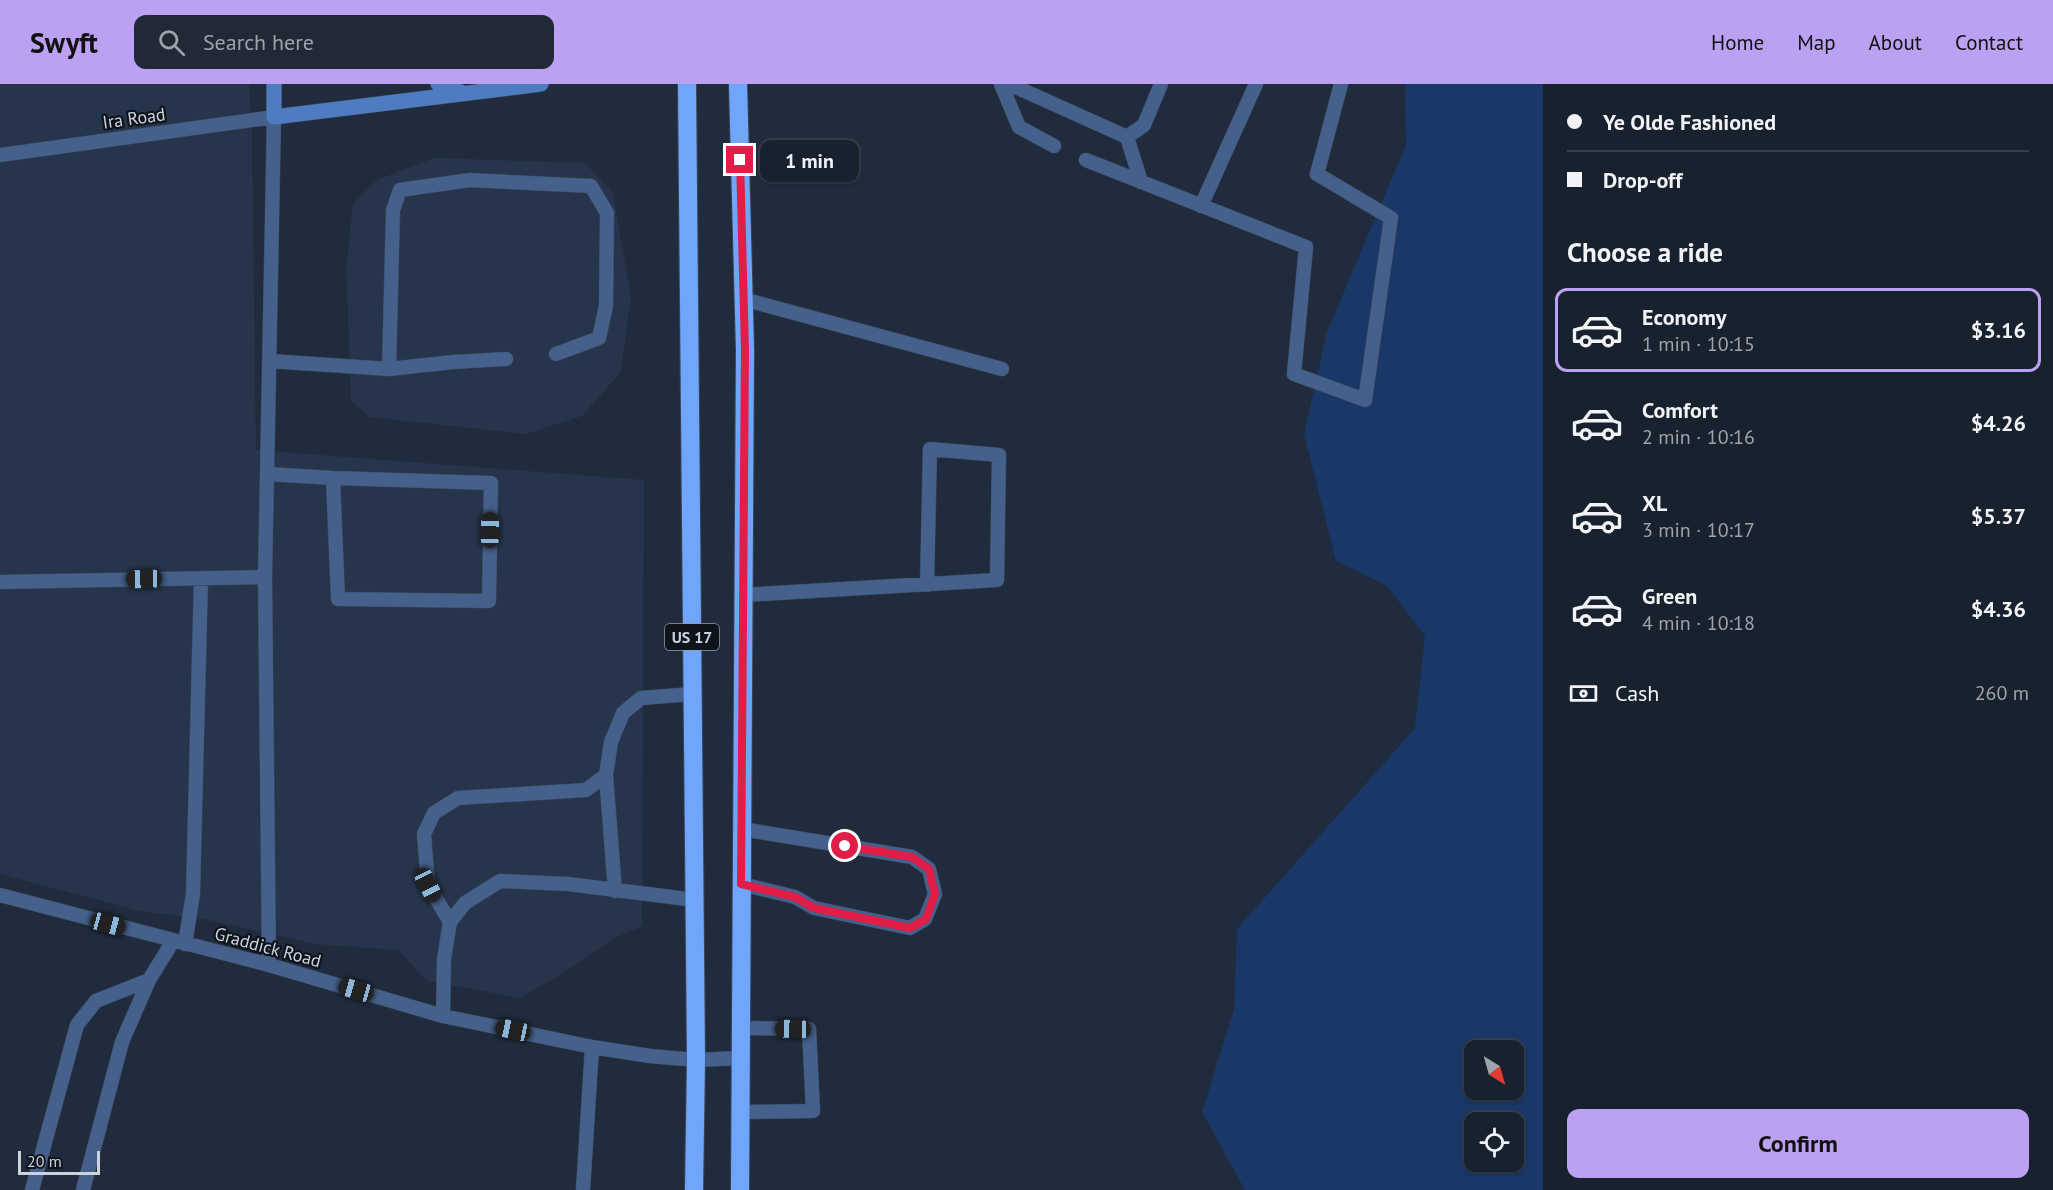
<!DOCTYPE html>
<html lang="en">
<head>
<meta charset="utf-8">
<style>
	:root { --surface:#18212e; --page:#212936; --text:#f1f3f6; --muted:#9fa3aa; --line:#363e4a; --accent:#bca0f2 }
	body { margin:0; font-family:"PT Sans",sans-serif; background:var(--page); color:var(--text); height:100vh; display:flex; flex-direction:column; font-size:22px; white-space:nowrap }
	* { box-sizing:border-box; margin:0 }
	p { font-size:20px; color:var(--muted) }
	.icon { flex:none; width:33px; height:33px; fill:none; stroke:currentColor; stroke-width:2; stroke-linecap:round; stroke-linejoin:round }
	.map { position:relative; flex:1; overflow:hidden }
	.drawer { display:flex; flex-direction:column; background:var(--surface); width:510px }
	.drawer>* { flex:none }
	.top-card { display:grid; align-content:center; height:132px; padding:0 24px; background:var(--surface) }
	.needle { width:39px; rotate:143deg }
	.fabs { position:absolute; left:1464px; top:956px; display:grid; gap:12px }
	.fabs a { display:grid; place-items:center; width:60px; height:60px; border-radius:12px; background:var(--surface); box-shadow:0 2px 4px #0004,0 0 0 2px var(--line); font-size:30px }
	.scale { position:absolute; left:18px; bottom:15px; width:82px; box-sizing:border-box; padding-left:6px; border:3px solid #cbd3de; border-top:0; font-size:16px; line-height:21px; white-space:nowrap; color:#cbd3de; -webkit-text-stroke:4px #0f141c; paint-order:stroke }
	.end { position:absolute; width:27px; height:27px; margin:-14px; border:8px solid #e11d48; background:#fff; box-shadow:0 0 0 3px #fff }
	.from { border-radius:50% }
	.bubble { position:absolute; height:42px; border-radius:12px; background:var(--surface); box-shadow:0 2px 4px #0004,0 0 0 2px var(--line); font-size:20px; font-weight:700; line-height:42px; text-align:center }
	.car { position:absolute; width:18px; height:36px; margin:-18px -9px; border-radius:8px; box-shadow:0 0 4px 2px #0007; background:linear-gradient(#222 24%,#8ab4d8 0 40%,#222 0 76%,#8ab4d8 0 86%,#222 0) }
	.top-card b { display:flex; align-items:center; gap:21px; height:57px; font-size:22px }
	.top-card b+b { border-top:2px solid var(--line) }
	.top-card i { width:15px; height:15px; background:var(--text) }
	ul { padding:0; list-style:none }
	li { display:flex; align-items:center; gap:18px; height:84px; margin:0 12px 9px; padding:0 12px; border:3px solid transparent; border-radius:12px }
	li div { flex:1 }
	li b { display:block; font-size:22px }
	li em { font-style:normal; font-weight:700 }
	li.selected { border-color:var(--accent) }
	li>.icon { width:54px; height:54px; stroke-width:1.5 }
	h2 { padding:0 24px; font-size:27px; line-height:72px }
	.pay { display:flex; align-items:center; gap:15px; height:66px; padding:0 24px; font-size:22px }
	.pay p { margin-inline-start:auto }
	.cta { display:flex; gap:12px; margin-top:auto; padding:12px 24px }
	.cta a { flex:1; height:69px; border-radius:12px; background:var(--accent); color:#111; font-size:24px; font-weight:700; line-height:69px; text-align:center }
	header { display:flex; align-items:center; gap:36px; box-sizing:border-box; height:84px; padding:0 30px; background:var(--accent); color:#111 }
	header strong { font-size:28px }
	nav { display:flex; gap:33px; margin-inline-start:auto; font-size:21px }
	.search { width:420px; height:54px; background:var(--page); display:flex; align-items:center; gap:15px; box-sizing:border-box; padding:0 21px; border-radius:12px; color:var(--muted); font-size:22px }
	main { display:flex; flex:1; min-height:0 }
	.map>svg:first-child { display:block }
	.built { fill:#26354c }
	.green { fill:#193767; fill-rule:evenodd }
	.lines { fill:none; stroke-linecap:round; stroke-linejoin:round }
	.lane-casing { stroke:#3b4757; stroke-width:15 }
	.secondary-casing { stroke:#3b4757; stroke-width:16 }
	.highway-casing { stroke:#3b4757; stroke-width:20 }
	.lane { stroke:#44608b; stroke-width:14 }
	.secondary { stroke:#4f7cc1; stroke-width:15 }
	.highway { stroke:#6fa6fc; stroke-width:18 }
	.route { stroke:#e11d48; stroke-width:8 }
	.labels { text-anchor:middle; dominant-baseline:central; stroke-width:4.5; stroke-linejoin:round; paint-order:stroke }
	.shield { fill:#0f141c; stroke:#939aa4; stroke-width:1.5 }
	.shield-label { font-size:16px; font-weight:bold; fill:#cbd3de }
	.street-label { font-size:18px; fill:#cbd3de; stroke:#0f141c }
</style>
</head>
<body>
<header>
<strong>Swyft</strong>
<div class="search"><svg class="icon" aria-label="search" viewBox="0 0 24 24"><circle cx="10" cy="10" r="6"/><path d="M15 15l6 6"/></svg>Search here</div>
<nav><a>Home</a><a>Map</a><a>About</a><a>Contact</a></nav>
</header>
<main>
<div class="map">
<svg width="1543" height="1106" viewBox="0 0 1543 1106">
	<rect width="100%" height="100%" fill="#202c3d"/>
	<path class="built" d="M0 0H249L252 52 256 366 644 396 642 842 615 854 563 889 521 914 427 897 398 866 315 860 204 835 140 827 0 790Z
		M434 74 585 79 613 109 631 213 621 288 582 332 526 350 369 333 351 317 346 182 353 120 377 96Z"/>
	<path class="green" d="M1405 0H1543V1106H1245L1202 1028 1234 925 1237 845 1415 644 1425 552 1387 502 1336 477 1304 351 1327 248 1406 61ZM1474 966H1514V1005H1474ZM1474 1038H1514V1077H1474Z"/>
	<g class="lines">
		<defs>
			<path id="lane" d="M1001 0 1019 43 1054 62
				M1009 0 1127 53 1141 98
				M1127 53 1144 41 1161 0
				M0 71 274 33 265 493 269 881
				M1086 76 1306 163 1294 290 1365 316 1391 134 1317 90 1341 0
				M1201 122 1256 0
				M743 215 1002 285
				M269 277 389 285 453 278 506 275
				M389 285 393 126 400 106 470 96 591 102 607 129 606 222 599 254 556 270
				M267 390 333 394 491 399 489 517 338 515 333 394
				M0 498 265 493
				M743 511 997 496 999 371 930 365 927 501
				M741 800 795 813 814 824 910 844 925 835 935 810 929 785 912 773 742 745
				M615 807 606 691 611 658 623 629 641 614 693 610
				M0 811 269 881 443 932 592 963 650 972 696 976 740 974
				M450 838 428 801 424 750 434 729 458 714 586 706 606 691
				M185 860 193 810 201 494
				M149 896 173 857
				M443 932 444 875 450 838 465 819 500 797 568 800 695 816
				M740 1028 813 1027 809 945 740 944
				M32 1106 77 941 96 917 149 896 122 958 83 1106
				M583 1106 592 963"/>
			<path id="secondary" d="M274 0V33L541 0
				M438 0 461 8"/>
			<path id="highway" d="M687 0 696 976 694 1106
				M738 0 745 266 740 1106"/>
		</defs>
		<use href="#lane" class="lane-casing"/>
		<use href="#secondary" class="secondary-casing"/>
		<use href="#highway" class="highway-casing"/>
		<use href="#lane" class="lane"/>
		<use href="#secondary" class="secondary"/>
		<use href="#highway" class="highway"/>
	</g>
	<g class="lines">
		<path class="route" d="M740 76 745 266 741 800 795 813 814 824 910 844 926 835 935 810 929 785 912 773 845 762"/>
	</g>
	<g class="labels">
		<rect class="shield" x="665" y="540" width="54" height="26" rx="4.5"/>
		<g class="shield-label">
			<text x="692" y="553">US 17</text>
		</g>
		<g class="street-label">
			<text transform="translate(134 34) rotate(-8)">Ira Road</text>
			<text transform="translate(268 863) rotate(15)">Graddick Road</text>
		</g>
	</g>
</svg>
<div class="fabs">
<a><svg class="needle" viewBox="-14 -14 28 28"><path d="M0-13l5 13h-10z" fill="#e53935"/><path d="M0 13l5-13h-10z" fill="#9fa3aa"/></svg></a>
<a><svg class="icon" aria-label="locate" viewBox="0 0 24 24"><circle cx="12" cy="12" r="6"/><path d="M12 2v4M12 18v4M2 12h4M18 12h4"/></svg></a>
</div>
<div class="scale">20 m</div>
<i class="end from" style="left:845px;top:762px"></i>
<i class="end" style="left:740px;top:76px"></i>
<div class="bubble" style="left:760px;top:56px;width:99px">1 min</div>
<i class="car" style="left:490px;top:446px;rotate:1deg"></i>
<i class="car" style="left:144px;top:495px;rotate:269deg"></i>
<i class="car" style="left:428px;top:801px;rotate:153deg"></i>
<i class="car" style="left:108px;top:840px;rotate:105deg"></i>
<i class="car" style="left:356px;top:906px;rotate:286deg"></i>
<i class="car" style="left:793px;top:945px;rotate:271deg"></i>
<i class="car" style="left:513px;top:946px;rotate:282deg"></i>
</div>
<section class="drawer">
<div class="top-card">
<b><i class="from"></i>Ye Olde Fashioned</b>
<b><i></i>Drop-off</b>
</div>
<h2>Choose a ride</h2>
<ul>
<li class="selected"><svg class="icon" aria-label="car" viewBox="0 0 24 24"><path d="M5 17H2v-5l4-1 3-4h7l3 4 3 1v5h-3M9 17h6M6 11h13"/><circle cx="7" cy="17" r="2"/><circle cx="17" cy="17" r="2"/></svg><div><b>Economy</b><p>1 min · 10:15</p></div><em>$3.16</em></li>
<li><svg class="icon" aria-label="car" viewBox="0 0 24 24"><path d="M5 17H2v-5l4-1 3-4h7l3 4 3 1v5h-3M9 17h6M6 11h13"/><circle cx="7" cy="17" r="2"/><circle cx="17" cy="17" r="2"/></svg><div><b>Comfort</b><p>2 min · 10:16</p></div><em>$4.26</em></li>
<li><svg class="icon" aria-label="car" viewBox="0 0 24 24"><path d="M5 17H2v-5l4-1 3-4h7l3 4 3 1v5h-3M9 17h6M6 11h13"/><circle cx="7" cy="17" r="2"/><circle cx="17" cy="17" r="2"/></svg><div><b>XL</b><p>3 min · 10:17</p></div><em>$5.37</em></li>
<li><svg class="icon" aria-label="car" viewBox="0 0 24 24"><path d="M5 17H2v-5l4-1 3-4h7l3 4 3 1v5h-3M9 17h6M6 11h13"/><circle cx="7" cy="17" r="2"/><circle cx="17" cy="17" r="2"/></svg><div><b>Green</b><p>4 min · 10:18</p></div><em>$4.36</em></li>
</ul>
<div class="pay"><svg class="icon" aria-label="cash" viewBox="0 0 24 24"><path d="M3 7h18v10H3z"/><circle cx="12" cy="12" r="2"/></svg>Cash<p>260 m</p></div>
<div class="cta"><a>Confirm</a></div>
</section>
</main>
</body>
</html>
